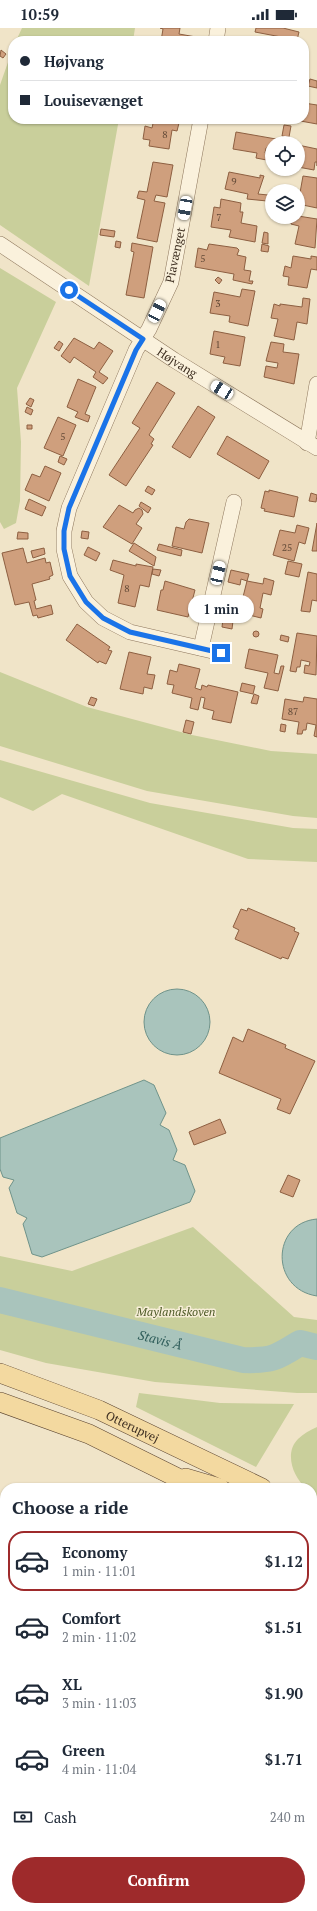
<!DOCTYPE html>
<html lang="en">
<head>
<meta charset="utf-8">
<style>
	:root { --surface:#fff; --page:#f2f2f3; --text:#1f2937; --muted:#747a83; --line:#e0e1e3; --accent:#9e2a2b }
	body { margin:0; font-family:"PT Serif",serif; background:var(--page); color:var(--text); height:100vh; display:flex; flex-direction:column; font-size:15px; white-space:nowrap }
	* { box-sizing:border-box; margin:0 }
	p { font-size:13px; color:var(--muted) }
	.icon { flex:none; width:22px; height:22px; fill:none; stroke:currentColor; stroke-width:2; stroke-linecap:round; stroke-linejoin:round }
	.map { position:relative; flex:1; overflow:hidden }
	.drawer { position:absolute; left:0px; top:1455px; width:317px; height:428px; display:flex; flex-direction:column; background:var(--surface); border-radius:16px 16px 0 0; box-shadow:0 1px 3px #0004 }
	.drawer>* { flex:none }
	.guide { position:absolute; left:8px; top:8px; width:301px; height:88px; border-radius:16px; box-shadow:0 1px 3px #0004; display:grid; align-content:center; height:88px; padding:0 12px; background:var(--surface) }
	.buttons { position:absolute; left:265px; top:108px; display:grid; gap:8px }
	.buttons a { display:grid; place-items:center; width:40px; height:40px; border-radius:50%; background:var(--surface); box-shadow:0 1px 3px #0004; font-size:20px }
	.end { position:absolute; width:18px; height:18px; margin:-9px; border:5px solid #1a73e8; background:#fff; box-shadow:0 0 0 2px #fff }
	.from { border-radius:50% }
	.bubble { position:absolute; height:28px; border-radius:14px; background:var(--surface); box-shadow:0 1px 3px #0004; font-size:13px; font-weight:700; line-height:28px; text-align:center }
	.car { position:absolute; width:12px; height:24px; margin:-12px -6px; border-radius:5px; box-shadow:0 0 3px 1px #0007; background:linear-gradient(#fff 24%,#345 0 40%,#fff 0 76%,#345 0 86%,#fff 0) }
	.guide b { display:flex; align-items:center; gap:14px; height:38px; font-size:15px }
	.guide b+b { border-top:1px solid var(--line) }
	.guide i { width:10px; height:10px; background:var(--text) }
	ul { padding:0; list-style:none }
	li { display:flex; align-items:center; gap:12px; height:60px; margin:0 8px 6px; padding:0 4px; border:2px solid transparent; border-radius:16px }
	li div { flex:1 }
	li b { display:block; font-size:15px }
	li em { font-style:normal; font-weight:700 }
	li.selected { border-color:var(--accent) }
	li>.icon { width:36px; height:36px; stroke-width:1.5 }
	h2 { padding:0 12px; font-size:18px; line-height:48px }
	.pay { display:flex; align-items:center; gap:10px; height:44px; padding:0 12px; font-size:15px }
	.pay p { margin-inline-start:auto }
	.action { display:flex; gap:8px; margin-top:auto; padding:8px 12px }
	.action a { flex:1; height:46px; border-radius:24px; background:var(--accent); color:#fff; font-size:16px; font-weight:700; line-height:46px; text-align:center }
	.status { display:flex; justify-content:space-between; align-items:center; height:28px; padding:0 20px; background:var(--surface); direction:ltr }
	.status svg { height:11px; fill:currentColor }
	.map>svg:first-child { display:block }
	.green { fill:#c9cf9b }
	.water { fill:#a9c4bc; stroke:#6f938a }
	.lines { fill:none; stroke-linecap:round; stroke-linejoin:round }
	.river { stroke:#a9c4bc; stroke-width:26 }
	.building { fill:#cf9f7d; stroke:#8d5f41 }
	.minor-casing { stroke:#8d765c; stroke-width:16 }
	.major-casing { stroke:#5b4430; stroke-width:20 }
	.minor { stroke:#faf1dc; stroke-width:15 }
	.major { stroke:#f3d9a0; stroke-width:19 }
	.route { stroke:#1a73e8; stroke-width:5 }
	.labels { text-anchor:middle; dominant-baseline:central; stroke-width:3; stroke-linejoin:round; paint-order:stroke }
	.number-label { font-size:10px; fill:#624a37 }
	.street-label { font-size:12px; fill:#3d2e20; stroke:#f7eed8 }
	.park-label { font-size:12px; font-style:italic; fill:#4d5a26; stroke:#f7eed8 }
	.water-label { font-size:13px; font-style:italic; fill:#2f5d5a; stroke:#f7eed8 }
</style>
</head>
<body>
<div class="status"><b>10:59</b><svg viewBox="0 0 49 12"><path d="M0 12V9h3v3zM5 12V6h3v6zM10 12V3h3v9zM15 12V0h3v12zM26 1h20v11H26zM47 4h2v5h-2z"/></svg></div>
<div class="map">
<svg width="317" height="1883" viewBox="0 0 317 1883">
	<rect width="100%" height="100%" fill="#f0e4c8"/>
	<path class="green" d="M22 0H135L133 13H16Z
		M13 20V91H119L89 258 0 197V57Z
		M0 240 56 274 17 360 21 414 20 473 16 495 4 501 0 494Z
		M0 644 87 679 192 707 271 723 317 726V790L293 788 147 763 0 718Z
		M0 732 150 775 293 800 317 801V834L248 831 62 766 33 783 0 769Z
		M193 1199 294 1289 317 1292V1365H297L155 1354 46 1335 0 1322V1228L72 1243Z
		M139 1365 220 1375 294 1376 256 1439 136 1379Z
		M317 1399V1468L312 1466V1460H306C293 1449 284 1425 298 1411 303 1406 310 1402 317 1399Z"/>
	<path class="water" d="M144 994a33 33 0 1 1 66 0a33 33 0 1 1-66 0Z
		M144 1052 154 1057 166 1085 160 1097 169 1102 177 1122 173 1132 185 1137 195 1163 190 1174 42 1229 32 1226 23 1196 27 1190 17 1185 9 1160 14 1152 3 1149 0 1141V1110Z
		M317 1191V1268C270 1261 271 1195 317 1191Z
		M312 1669 317 1674V1805L312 1825Z
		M263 1878H298L297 1883H265Z"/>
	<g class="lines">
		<path class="river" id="s1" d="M0 1272 243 1332C272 1333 276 1330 300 1315L317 1319"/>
	</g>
	<path class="building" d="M160 0H180L179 6 196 9 195 13H161L163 1Z
		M256 0H283L299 4 297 12 255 4Z
		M1 22 6 26 3 30 0 28Z
		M310 51 317 53V60L308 58Z
		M304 75 317 77V96L295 92 304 91Z
		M154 91H180L177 103 172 102 169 121 149 118 150 112 143 111 145 98 152 100Z
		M284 97 291 98 289 109 282 108Z
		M236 104 276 111 275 115H272V121L266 120 265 125 272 126V133L256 130 257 125 233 121Z
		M298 117 317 121V138V134H315L314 142 298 139Z
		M153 134 173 137 167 169 156 167 154 173 165 175 157 214 137 210 145 172 137 170 139 163 147 164Z
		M229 144 260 150V147L264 148 258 166 268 167 267 173 247 171 248 166 225 161Z
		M303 148 317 150V180L298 176Z
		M221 171 241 175 240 184H243L241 195 257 198 255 214 229 209 231 202 211 199 214 179 220 180Z
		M298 188 317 191 315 220 295 216 299 198 291 196 292 189Z
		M101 201 115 203 114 209 100 207Z
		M264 204 268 205V216L262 215Z
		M116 213 121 214 120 220 115 219Z
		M132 215 153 219 144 270 126 267 134 224 131 223Z
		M209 216 237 220 239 222 237 227 246 229 244 242 251 243 249 253H253L252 256 233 252 234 246 195 239 198 220 207 222Z
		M262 216 269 218 268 224 261 223Z
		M293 228 311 231V228L317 229V242L311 241 307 260 288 257 289 249 283 248 285 238 291 240Z
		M218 249 222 252 219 256 215 252Z
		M242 261 255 263 248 298 229 294 230 288 210 285 214 264 240 269Z
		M303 270 310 271 307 296 297 294 294 312 274 308 278 291 271 290 274 276 280 278V276L302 279Z
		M214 303 245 309 240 338 223 335 225 329 210 326Z
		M74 310 94 321 99 314 113 323 99 344 108 350 103 356 93 349 96 344 74 329 70 335 61 328Z
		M59 313 63 316 59 323 54 320Z
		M271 314 284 316 283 324 299 326 294 356 264 349 266 338 277 340 278 335 266 333Z
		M78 351 96 359 85 386 90 388 88 394 75 389 78 384 67 379Z
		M157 354 175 365 149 407 154 411 151 416 153 417 126 458 109 447 140 400 132 395Z
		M30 370 34 372 31 379 26 376Z
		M198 378 215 389 190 430 172 419Z
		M27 379 33 382 31 387 25 384Z
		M58 389 76 397 63 428 44 420Z
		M27 397H32V401H27Z
		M227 408 269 433 259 451 217 426Z
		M60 428 67 431 64 437 58 434Z
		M45 438 61 445 49 473 25 462 32 446 40 449Z
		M148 458 155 462 152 467 145 463Z
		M269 462 298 469 294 489 264 483 265 481 261 480 265 463 269 464Z
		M311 465 317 467 316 474 309 473Z
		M29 471 46 479 42 488 25 481Z
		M141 474 151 480 148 485 139 478Z
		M119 477 133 485 135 482 139 480 142 482 143 486 136 496 142 500 132 516 103 499Z
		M189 491 209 495 202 525 172 518 176 499 184 501 186 494Z
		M317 495V523H312Z
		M297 497 309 500 305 516 299 514 294 533 273 527 280 502 295 505Z
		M82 503 89 504 88 511 81 510Z
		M18 504 28 505V511H17Z
		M134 515 156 529 154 538 129 523Z
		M159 516 182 522 181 528 157 522Z
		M88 519 100 525 96 533 84 527Z
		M23 520 27 535 45 530 46 535 50 534 53 547 49 549 50 551 32 556 36 572 34 573 36 581 51 577 53 586 38 590 37 587 33 588 29 574 15 577 2 525Z
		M44 520 45 526 33 530 31 523Z
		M113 532 136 538V536L153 539 149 559 140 557 135 579 118 575 124 547 110 542Z
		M288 533 302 536 299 549 285 546Z
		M153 541 161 542 159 548 152 546Z
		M231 542 249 546 247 553 241 551 240 557 228 554Z
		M308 544 317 546V573L312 572 310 584 301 583Z
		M264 550 274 553 271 567 263 565 260 580 263 581 261 590 249 587 250 583 240 581 247 553 263 556Z
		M165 553 195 562 188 589 157 582 161 562H163Z
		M223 591 233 593 232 601 222 599Z
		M77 596 110 619 108 622 112 623 106 636 99 633 98 635 66 612Z
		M253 606a3 3 0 1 1 6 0a3 3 0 1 1-6 0Z
		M297 605 317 608 316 647 304 645 305 637 309 638 310 634 301 632 300 639H297L296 644 290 643Z
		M281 607 289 609 288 614 280 612Z
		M249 621 278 627 274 645 279 646 281 638H284L278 663 264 660 268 645 245 640Z
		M129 624 151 629 147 646 155 647 152 661 144 659 143 666 120 661Z
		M179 636 200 641 195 660 201 662 202 657 207 659 208 657 238 664 231 695 212 691 214 683 203 680 205 670 201 669 198 682 190 680 192 670 172 665 174 657 167 656 170 642 177 644Z
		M242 655 255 658 253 666 240 663Z
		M254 666 259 668 257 676 251 675Z
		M91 669 97 671 94 678 88 676Z
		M304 669 317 671V709L314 708 316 697 307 695 306 702H303L302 706H297L299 694 282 691 285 671 303 674Z
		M186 692 194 694 191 706 183 704Z
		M281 696 286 697 285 704 280 703Z
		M248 880 295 900 294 903 299 905 288 931 282 929 281 931 235 911 239 902 233 899 241 881 247 883Z
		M248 1001 286 1017 285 1020 315 1033 290 1086 277 1081 281 1071 219 1045 233 1009 243 1014Z
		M220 1091 226 1105 194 1117 189 1104Z
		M288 1147 300 1152 293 1169 280 1164Z
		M0 1618H5V1638L0 1639Z
		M0 1676H5V1733L0 1734Z
		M5 1760V1878H64L65 1883H0V1761Z"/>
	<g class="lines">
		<defs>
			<g id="minor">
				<path d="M216 13 218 0"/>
				<path d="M201 91 171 254 149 301 136 322 69 480 64 503V521L70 548 86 574 103 590 130 604 221 625"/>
				<path id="s2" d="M0 216 174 332 317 420"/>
				<path d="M307 415 317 356"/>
				<path d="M201 620 234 474"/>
				<path d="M0 1566 5 1564"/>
			</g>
			<g id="major">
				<path id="s3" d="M0 1345 99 1382 262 1460"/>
				<path d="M0 1374 89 1406 198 1460"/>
				<path d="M186 1450 220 1460"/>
				<path d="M312 1485 317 1487"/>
				<path d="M312 1507 317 1510"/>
				<path d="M312 1524 317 1527"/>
			</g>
		</defs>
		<use href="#minor" class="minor-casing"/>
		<use href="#major" class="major-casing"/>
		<use href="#minor" class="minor"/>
		<use href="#major" class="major"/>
	</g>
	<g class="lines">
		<path class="route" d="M69 262 143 311 136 322 69 480 64 503V521L70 548 86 574 103 590 130 604 221 625"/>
	</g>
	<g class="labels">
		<g class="number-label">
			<text x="165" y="106">8</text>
			<text x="234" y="153">9</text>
			<text x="219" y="189">7</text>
			<text x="203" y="230">5</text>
			<text x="218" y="275">3</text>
			<text x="218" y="316">1</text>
			<text x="63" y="408">5</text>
			<text x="287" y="519">25</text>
			<text x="127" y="560">8</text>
			<text x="293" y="683">87</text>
		</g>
		<g class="street-label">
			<text transform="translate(175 227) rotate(-78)">Piavænget</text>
			<text stroke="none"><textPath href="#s2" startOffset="213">Højvang</textPath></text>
			<text stroke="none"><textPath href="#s3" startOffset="143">Otterupvej</textPath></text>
		</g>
		<g class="park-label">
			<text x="176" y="1283">Maylandskoven</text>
		</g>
		<g class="water-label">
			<text stroke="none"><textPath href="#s1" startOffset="165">Stavis Å</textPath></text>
		</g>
	</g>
</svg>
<div class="buttons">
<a><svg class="icon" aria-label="locate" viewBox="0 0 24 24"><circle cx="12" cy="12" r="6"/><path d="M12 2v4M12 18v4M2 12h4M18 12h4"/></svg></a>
<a><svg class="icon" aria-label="layers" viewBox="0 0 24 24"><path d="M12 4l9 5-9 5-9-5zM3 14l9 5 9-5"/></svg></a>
</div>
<i class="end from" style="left:69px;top:262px"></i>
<i class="end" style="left:221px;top:625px"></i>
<div class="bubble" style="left:188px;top:567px;width:66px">1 min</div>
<i class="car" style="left:185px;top:180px;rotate:190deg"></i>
<i class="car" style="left:157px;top:283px;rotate:26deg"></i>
<i class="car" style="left:222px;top:362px;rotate:302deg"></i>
<i class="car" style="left:218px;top:545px;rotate:13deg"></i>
<div class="guide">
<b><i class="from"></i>Højvang</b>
<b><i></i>Louisevænget</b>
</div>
<section class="drawer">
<h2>Choose a ride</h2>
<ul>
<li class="selected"><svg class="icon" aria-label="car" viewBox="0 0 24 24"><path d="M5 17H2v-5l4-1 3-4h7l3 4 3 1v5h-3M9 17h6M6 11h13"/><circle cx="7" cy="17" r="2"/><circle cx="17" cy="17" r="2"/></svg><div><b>Economy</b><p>1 min · 11:01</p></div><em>$1.12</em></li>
<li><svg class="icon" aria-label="car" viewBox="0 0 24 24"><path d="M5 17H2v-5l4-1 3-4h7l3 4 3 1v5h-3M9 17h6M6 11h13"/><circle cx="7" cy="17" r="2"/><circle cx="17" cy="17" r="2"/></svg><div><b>Comfort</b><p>2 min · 11:02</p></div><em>$1.51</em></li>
<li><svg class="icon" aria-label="car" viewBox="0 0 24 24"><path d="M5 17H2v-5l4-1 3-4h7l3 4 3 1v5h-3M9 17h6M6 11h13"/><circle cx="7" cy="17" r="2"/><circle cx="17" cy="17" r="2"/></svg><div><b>XL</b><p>3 min · 11:03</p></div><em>$1.90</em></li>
<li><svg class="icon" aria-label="car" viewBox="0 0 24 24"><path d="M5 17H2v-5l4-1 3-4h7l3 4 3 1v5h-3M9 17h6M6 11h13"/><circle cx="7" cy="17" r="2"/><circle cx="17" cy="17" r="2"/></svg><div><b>Green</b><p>4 min · 11:04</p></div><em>$1.71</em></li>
</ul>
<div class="pay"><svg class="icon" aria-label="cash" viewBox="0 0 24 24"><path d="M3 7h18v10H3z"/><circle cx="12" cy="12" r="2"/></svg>Cash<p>240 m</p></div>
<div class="action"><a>Confirm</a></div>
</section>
</div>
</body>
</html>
